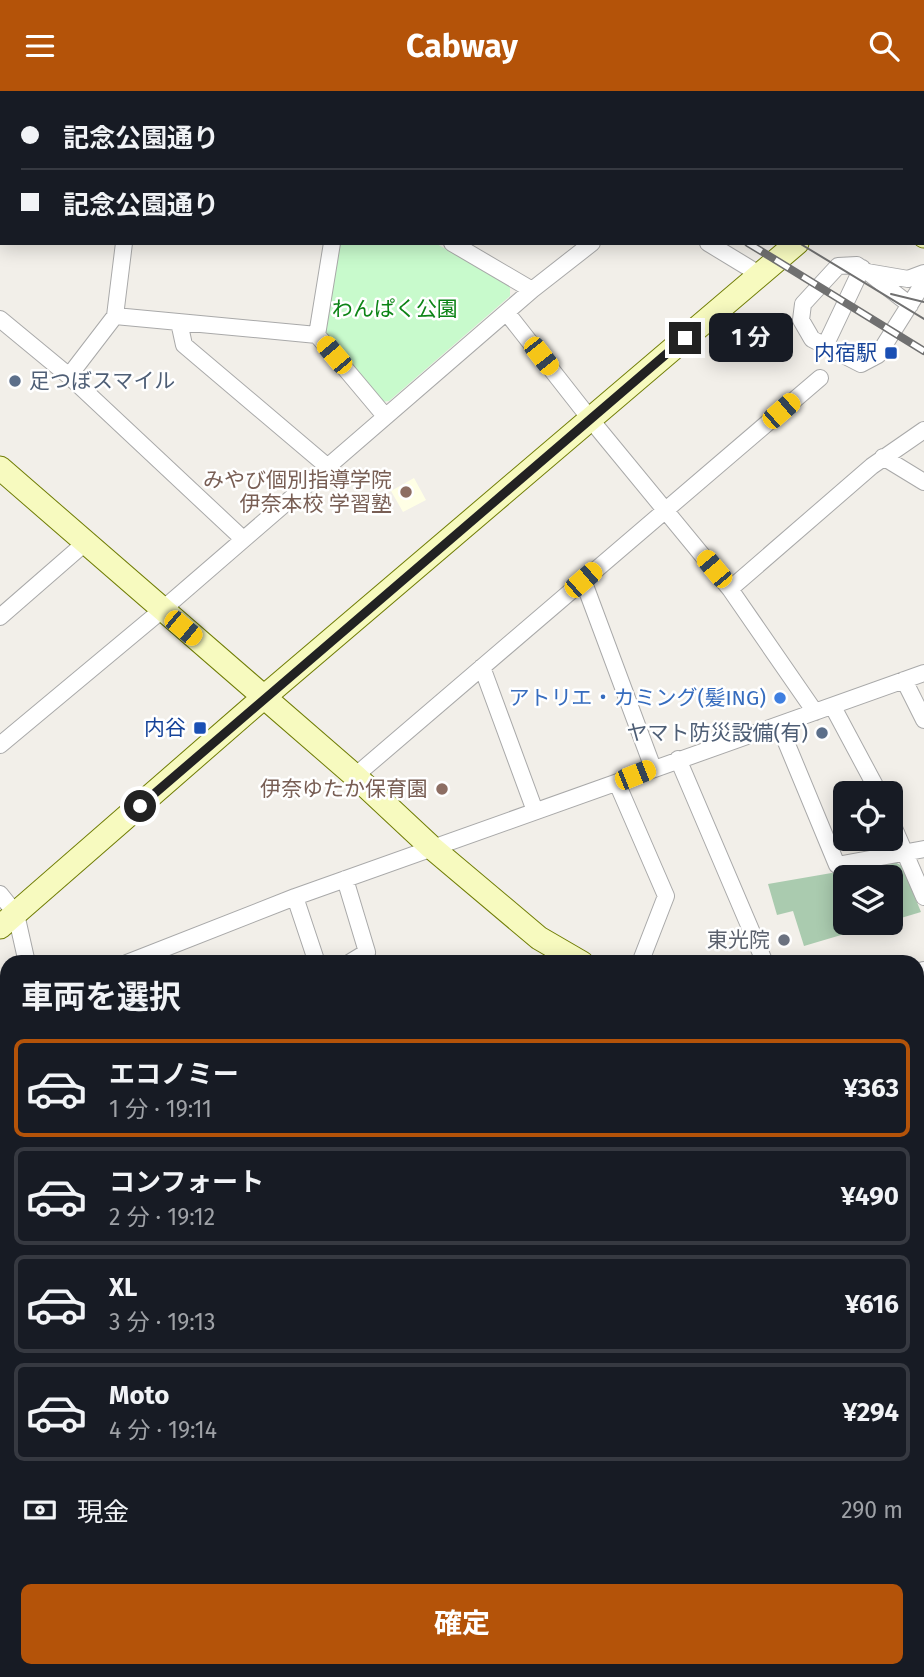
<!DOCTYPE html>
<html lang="ja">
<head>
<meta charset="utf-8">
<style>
	:root { --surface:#171b24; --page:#20242c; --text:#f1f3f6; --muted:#9ea1a6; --line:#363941; --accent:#b45309 }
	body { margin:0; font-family:"Fira Sans","Noto Sans JP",sans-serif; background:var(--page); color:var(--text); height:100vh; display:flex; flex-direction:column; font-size:26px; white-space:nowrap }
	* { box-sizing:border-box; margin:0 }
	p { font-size:23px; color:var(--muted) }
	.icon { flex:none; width:38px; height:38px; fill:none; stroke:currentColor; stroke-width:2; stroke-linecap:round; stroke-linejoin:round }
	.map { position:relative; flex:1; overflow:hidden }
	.sheet { position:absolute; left:0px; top:864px; width:924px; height:723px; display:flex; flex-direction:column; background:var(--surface); border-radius:21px 21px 0 0; box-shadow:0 4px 18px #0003 }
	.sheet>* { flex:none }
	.top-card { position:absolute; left:0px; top:0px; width:924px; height:154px; box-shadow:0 4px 18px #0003; display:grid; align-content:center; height:154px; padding:0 21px; background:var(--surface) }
	.tools { position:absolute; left:833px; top:690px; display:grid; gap:14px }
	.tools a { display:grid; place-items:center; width:70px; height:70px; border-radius:10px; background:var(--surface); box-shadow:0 4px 18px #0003; font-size:35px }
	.end { position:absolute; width:32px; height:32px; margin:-16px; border:9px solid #222; background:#fff; box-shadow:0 0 0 4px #fff }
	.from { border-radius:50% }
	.bubble { position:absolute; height:49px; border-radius:10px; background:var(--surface); box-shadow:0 4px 18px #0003; font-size:23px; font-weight:700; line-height:49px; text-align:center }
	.car { position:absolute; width:21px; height:42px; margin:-21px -10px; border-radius:9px; box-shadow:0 0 5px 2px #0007; background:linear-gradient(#f5c518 24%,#345 0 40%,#f5c518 0 76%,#345 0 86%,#f5c518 0) }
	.top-card b { display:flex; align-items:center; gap:24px; height:66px; font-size:26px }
	.top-card b+b { border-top:2px solid var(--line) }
	.top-card i { width:18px; height:18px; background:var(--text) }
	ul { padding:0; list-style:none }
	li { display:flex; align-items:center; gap:21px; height:98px; margin:0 14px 10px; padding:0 7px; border:4px solid var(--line); border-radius:10px }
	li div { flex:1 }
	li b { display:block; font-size:26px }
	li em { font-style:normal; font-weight:700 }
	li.active { border-color:var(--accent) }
	li>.icon { width:63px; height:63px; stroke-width:1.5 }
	h2 { padding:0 21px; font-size:32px; line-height:84px }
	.pay { display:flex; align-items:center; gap:18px; height:77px; padding:0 21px; font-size:26px }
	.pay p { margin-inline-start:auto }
	.button { display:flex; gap:14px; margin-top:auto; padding:14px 21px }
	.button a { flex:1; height:80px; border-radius:10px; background:var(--accent); color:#fff; font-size:28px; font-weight:700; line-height:80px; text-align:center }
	header { display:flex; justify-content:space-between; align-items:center; height:91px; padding:0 21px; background:var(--accent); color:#fff; font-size:32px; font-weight:700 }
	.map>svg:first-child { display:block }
	.education { fill:#ffffe5 }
	.cemetery { fill:#aacbaf }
	.park { fill:#c8facc }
	.pitch { fill:#88e0be }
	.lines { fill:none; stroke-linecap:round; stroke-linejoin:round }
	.street-casing { stroke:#a9a9a9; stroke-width:18 }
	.secondary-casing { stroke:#707d05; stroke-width:25 }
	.street { stroke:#fff; stroke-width:16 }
	.secondary { stroke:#f7fabf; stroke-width:23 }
	.tram { stroke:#707070; stroke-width:2 }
	.rail-casing { stroke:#707070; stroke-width:8 }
	.rail { stroke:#fff; stroke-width:5; stroke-dasharray:16; stroke-linecap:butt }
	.route { stroke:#222; stroke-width:9 }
	.transit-dot { fill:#1a4fb4; stroke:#fff; stroke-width:2.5 }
	.service-dot { fill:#5c6f8a; stroke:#fff; stroke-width:2.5 }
	.education-dot { fill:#8d6e63; stroke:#fff; stroke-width:2.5 }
	.shop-dot { fill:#3f7fe0; stroke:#fff; stroke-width:2.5 }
	.worship-dot { fill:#6b7280; stroke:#fff; stroke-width:2.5 }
	.labels { text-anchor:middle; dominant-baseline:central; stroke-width:5; stroke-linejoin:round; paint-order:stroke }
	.park-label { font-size:21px; fill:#0c8416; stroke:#fff }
	.transit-label { font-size:21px; fill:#164399; stroke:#fff; text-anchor:end }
	.service-label { font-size:21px; fill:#4e5e75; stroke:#fff; text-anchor:start }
	.education-label { font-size:21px; fill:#785e54; stroke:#fff; text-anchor:end }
	.shop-label { font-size:21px; fill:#366cbe; stroke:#fff; text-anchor:end }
	.worship-label { font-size:21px; fill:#5b616d; stroke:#fff; text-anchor:end }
</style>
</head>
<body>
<header><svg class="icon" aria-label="menu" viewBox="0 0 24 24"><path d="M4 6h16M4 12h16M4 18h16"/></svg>Cabway<svg class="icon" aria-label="search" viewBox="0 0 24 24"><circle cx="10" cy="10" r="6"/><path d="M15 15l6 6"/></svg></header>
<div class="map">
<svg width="924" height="1586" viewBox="0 0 924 1586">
	<rect width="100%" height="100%" fill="#f2efe9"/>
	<path class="education" d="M414 387 426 409 403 421 391 400Z
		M85 1580H425L424 1586H84Z"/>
	<path class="cemetery" d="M895 771 902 775 921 821 891 830V786H845V831H885L804 855 793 820 777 824 768 793Z"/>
	<path class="park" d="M339 152H435L510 194V205L389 310 381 311 324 239Z
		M0 1491H7V1580H74L72 1586H0Z"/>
	<path class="pitch" d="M90 1580H268L266 1586H88Z"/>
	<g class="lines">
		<defs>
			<path id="street" d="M391 0 394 2
				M456 0 459 2
				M557 0 560 2
				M684 0V2
				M483 2 484 0
				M714 2 716 0
				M0 99H2
				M452 152 532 199
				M708 152 759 183
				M869 182 910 214
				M924 182 908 188 867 181 857 174 838 175 803 213 801 229 812 248 861 273 878 264 924 191
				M507 222 591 329 730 498 815 621
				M115 225 317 244 385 325
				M0 228 69 285 243 448
				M179 231 184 254 328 376
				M317 244 332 152
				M825 255 862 177
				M69 285 115 225 124 152
				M883 366 924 391
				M583 489 653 677
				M730 498 872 375 924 339
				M0 526 85 452
				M482 576 535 720
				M904 589 924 629
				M833 616 879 702
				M779 634 837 774 924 758
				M0 654 162 519 532 199 592 152
				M678 668 765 872
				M355 685 820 287
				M617 692 666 805 640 872
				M891 730 924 806
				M345 788 367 861 349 872
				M0 803 16 823 27 872
				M295 806 317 872
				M127 872 295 806 924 582
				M917 881 924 879
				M0 1068 7 1086
				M917 1241 924 1243
				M0 1255 7 1233
				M917 1338 924 1318
				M917 1375 924 1377
				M0 1491H7
				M523 1580 549 1586
				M72 1586 74 1580
				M440 1586 441 1580"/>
			<path id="secondary" d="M66 2 68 0
				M922 46 924 44
				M0 66 2 64
				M922 143 924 145
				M0 377 355 685 431 756 539 847 582 872
				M0 836 264 606 797 152
				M917 1023 924 1026
				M0 1276 7 1280
				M917 1489 924 1491"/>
		</defs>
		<use href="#street" class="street-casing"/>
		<use href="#secondary" class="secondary-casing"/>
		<use href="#street" class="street"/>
		<use href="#secondary" class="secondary"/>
		<path class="tram" d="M544 0 547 2
			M799 152 924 228
			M891 203 924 211"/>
		<defs>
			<path id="rail" d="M493 0 496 2
				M510 0 513 2
				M748 152 924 260"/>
		</defs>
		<use href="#rail" class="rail-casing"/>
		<use href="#rail" class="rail"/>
	</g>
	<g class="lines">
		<path class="route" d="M140 715 685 247"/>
	</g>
	<g class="transit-dot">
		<rect x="884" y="255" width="14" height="14" rx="3.5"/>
		<rect x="193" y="630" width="14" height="14" rx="3.5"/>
	</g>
	<g class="service-dot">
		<circle cx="15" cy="290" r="7"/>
		<circle cx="822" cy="642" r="7"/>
	</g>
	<g class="education-dot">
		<circle cx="406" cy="401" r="7"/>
		<circle cx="442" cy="698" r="7"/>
	</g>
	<circle class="shop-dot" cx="780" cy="607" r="7"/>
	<circle class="worship-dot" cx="784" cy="849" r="7"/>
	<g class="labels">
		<g class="park-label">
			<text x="395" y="218">わんぱく公園</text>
		</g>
		<g class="transit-label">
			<text x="877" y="262">内宿駅</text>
			<text x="186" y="637">内谷</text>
		</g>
		<g class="service-label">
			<text x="29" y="290">足つぼスマイル</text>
			<text x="808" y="642" text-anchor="end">ヤマト防災設備(有)</text>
		</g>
		<g class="education-label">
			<text x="392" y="389">みやび個別指導学院<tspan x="392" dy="24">伊奈本校 学習塾</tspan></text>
			<text x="428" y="698">伊奈ゆたか保育園</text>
		</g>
		<g class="shop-label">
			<text x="766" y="607">アトリエ・カミング(髪ING)</text>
		</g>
		<g class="worship-label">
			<text x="770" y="849">東光院</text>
		</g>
	</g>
</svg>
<div class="tools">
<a><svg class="icon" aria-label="locate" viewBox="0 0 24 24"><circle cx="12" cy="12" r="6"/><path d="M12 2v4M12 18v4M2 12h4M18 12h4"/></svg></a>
<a><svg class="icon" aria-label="layers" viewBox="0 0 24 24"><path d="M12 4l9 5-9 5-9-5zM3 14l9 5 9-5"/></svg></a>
</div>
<i class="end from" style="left:140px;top:715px"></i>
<i class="end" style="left:685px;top:247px"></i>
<div class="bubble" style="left:709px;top:222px;width:84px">1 分</div>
<i class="car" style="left:334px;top:264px;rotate:320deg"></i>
<i class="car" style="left:541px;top:265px;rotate:142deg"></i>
<i class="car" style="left:781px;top:320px;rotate:49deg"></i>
<i class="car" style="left:714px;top:478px;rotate:320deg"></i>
<i class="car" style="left:583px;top:489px;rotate:49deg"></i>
<i class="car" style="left:183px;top:537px;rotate:130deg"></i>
<i class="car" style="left:635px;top:684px;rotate:68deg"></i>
<div class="top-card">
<b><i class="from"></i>記念公園通り</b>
<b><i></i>記念公園通り</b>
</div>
<section class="sheet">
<h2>車両を選択</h2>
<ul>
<li class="active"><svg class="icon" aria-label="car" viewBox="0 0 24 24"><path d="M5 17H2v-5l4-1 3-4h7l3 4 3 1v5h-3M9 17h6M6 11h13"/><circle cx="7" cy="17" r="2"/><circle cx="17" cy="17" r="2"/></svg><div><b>エコノミー</b><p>1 分 · 19:11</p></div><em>¥363</em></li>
<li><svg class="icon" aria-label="car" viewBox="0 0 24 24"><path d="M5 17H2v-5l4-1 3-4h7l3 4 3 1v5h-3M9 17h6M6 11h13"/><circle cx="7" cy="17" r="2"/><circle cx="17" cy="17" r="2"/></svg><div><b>コンフォート</b><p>2 分 · 19:12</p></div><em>¥490</em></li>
<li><svg class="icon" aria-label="car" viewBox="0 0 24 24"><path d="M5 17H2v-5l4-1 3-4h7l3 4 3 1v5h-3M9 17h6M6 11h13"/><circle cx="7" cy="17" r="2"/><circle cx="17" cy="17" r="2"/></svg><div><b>XL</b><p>3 分 · 19:13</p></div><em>¥616</em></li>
<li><svg class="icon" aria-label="car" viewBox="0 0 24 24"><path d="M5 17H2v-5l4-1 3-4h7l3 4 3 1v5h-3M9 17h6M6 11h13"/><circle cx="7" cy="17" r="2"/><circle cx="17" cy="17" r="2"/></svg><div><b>Moto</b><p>4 分 · 19:14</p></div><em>¥294</em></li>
</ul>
<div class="pay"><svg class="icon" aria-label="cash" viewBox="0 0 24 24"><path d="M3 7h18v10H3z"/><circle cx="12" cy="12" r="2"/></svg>現金<p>290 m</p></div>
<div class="button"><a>確定</a></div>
</section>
</div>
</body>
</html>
